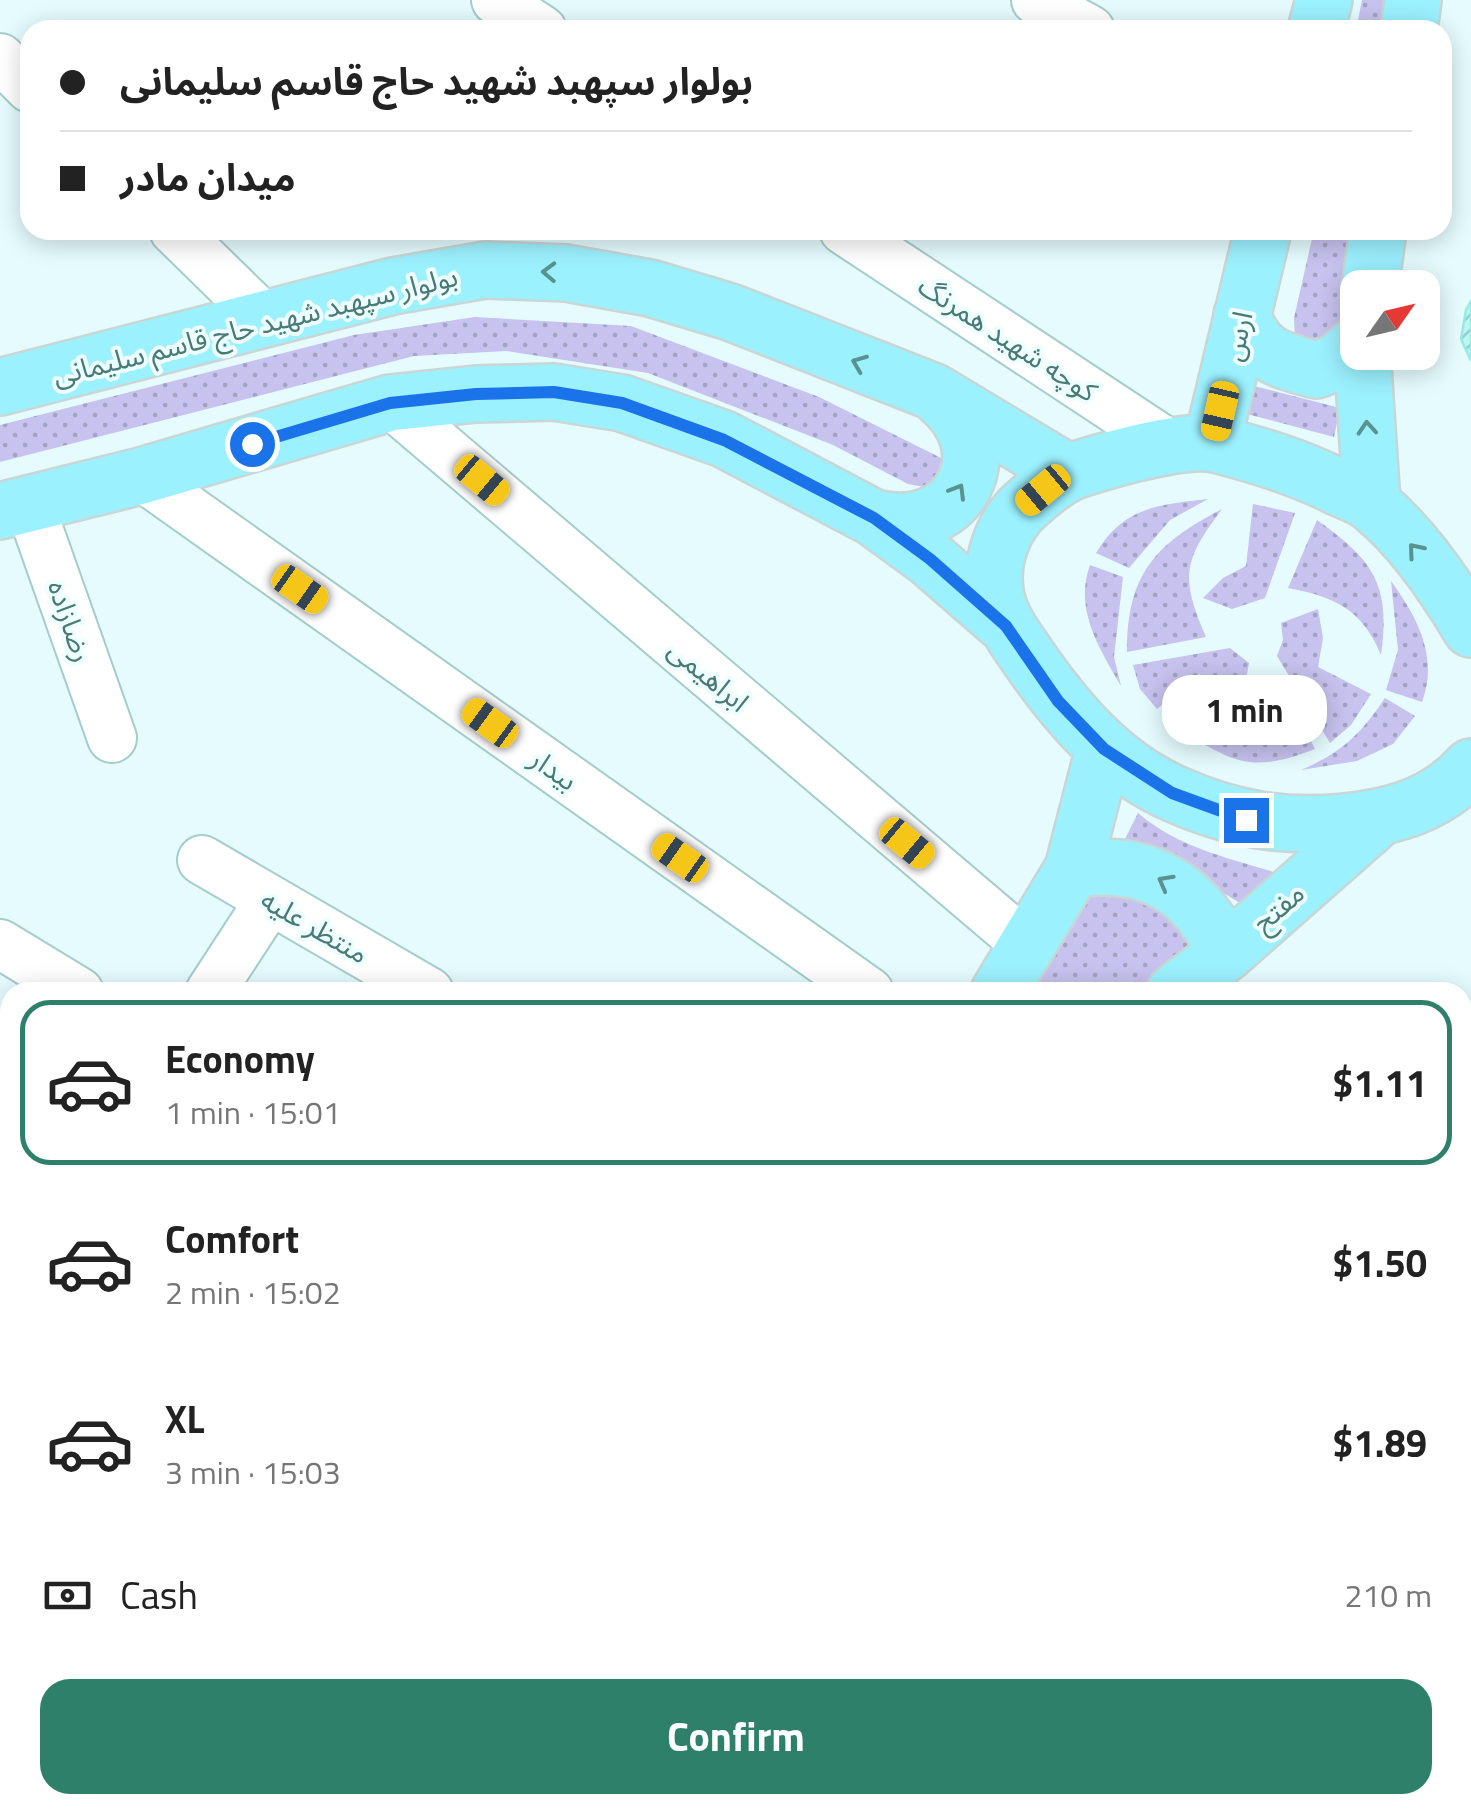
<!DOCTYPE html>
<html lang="en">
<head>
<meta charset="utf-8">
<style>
	:root { --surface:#fff; --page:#f6f6f6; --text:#222; --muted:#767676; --line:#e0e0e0; --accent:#2f806b }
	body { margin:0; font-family:"Titillium Web","Noto Sans Arabic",sans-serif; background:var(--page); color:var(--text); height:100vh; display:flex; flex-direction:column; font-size:38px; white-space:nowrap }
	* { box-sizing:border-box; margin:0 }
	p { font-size:32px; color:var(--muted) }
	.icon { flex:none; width:55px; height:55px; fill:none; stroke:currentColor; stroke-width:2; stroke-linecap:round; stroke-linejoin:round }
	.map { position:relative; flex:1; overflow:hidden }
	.side { position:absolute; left:0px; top:982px; width:1472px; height:832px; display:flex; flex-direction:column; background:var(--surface); border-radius:30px 30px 0 0; box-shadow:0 5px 25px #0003 }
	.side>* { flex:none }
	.top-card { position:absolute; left:20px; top:20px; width:1432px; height:220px; border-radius:30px; box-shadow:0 5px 25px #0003; display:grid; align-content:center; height:220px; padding:0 40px; background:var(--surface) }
	.needle { width:65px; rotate:56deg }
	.buttons { position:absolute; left:1340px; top:270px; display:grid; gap:20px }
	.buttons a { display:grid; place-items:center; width:100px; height:100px; border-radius:20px; background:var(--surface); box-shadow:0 5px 25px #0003; font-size:50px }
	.end { position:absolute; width:45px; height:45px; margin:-22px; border:12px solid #1a73e8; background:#fff; box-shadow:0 0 0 5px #fff }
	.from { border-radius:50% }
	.bubble { position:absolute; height:70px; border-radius:30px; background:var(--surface); box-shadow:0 5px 25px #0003; font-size:32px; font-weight:700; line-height:70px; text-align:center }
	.car { position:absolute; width:30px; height:60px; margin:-30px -15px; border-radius:12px; box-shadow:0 0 8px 2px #0007; background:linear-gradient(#f5c518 24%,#345 0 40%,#f5c518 0 76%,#345 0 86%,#f5c518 0) }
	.top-card b { display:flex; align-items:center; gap:35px; height:95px; font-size:38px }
	.top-card b+b { border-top:2px solid var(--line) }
	.top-card i { width:25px; height:25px; background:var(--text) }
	ul { padding:18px 0 0; list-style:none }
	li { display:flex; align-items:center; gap:30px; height:165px; margin:0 20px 15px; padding:0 20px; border:5px solid transparent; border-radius:30px }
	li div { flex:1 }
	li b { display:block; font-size:38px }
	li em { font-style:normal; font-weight:700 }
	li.active { border-color:var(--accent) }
	li>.icon { width:90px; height:90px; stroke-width:1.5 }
	.pay { display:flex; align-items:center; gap:25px; height:110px; padding:0 40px; font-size:38px }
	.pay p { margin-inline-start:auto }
	.action { display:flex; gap:20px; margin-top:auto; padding:20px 40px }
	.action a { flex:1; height:115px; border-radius:30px; background:var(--accent); color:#fff; font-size:40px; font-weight:700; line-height:115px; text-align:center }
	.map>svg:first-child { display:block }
	.grass { fill:url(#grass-dots) }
	.building { fill:url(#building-hatch); stroke:#99ebe3; stroke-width:2.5 }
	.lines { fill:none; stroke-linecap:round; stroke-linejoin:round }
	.minor-casing { stroke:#a4cdcb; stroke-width:52 }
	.major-casing { stroke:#c8d7d5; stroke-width:60 }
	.minor { stroke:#fff; stroke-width:48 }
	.major { stroke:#9cf1ff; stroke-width:55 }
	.oneway { stroke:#589390 }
	.route { stroke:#1a73e8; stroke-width:12 }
	.labels { text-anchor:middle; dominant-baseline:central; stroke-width:8; stroke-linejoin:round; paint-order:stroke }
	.street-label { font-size:28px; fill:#477b74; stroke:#eefdff }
</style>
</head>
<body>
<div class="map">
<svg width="1471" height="1814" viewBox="0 0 1471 1814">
	<defs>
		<pattern id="grass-dots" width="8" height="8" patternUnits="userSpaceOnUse" patternTransform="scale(2.5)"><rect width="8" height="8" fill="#c7c2ee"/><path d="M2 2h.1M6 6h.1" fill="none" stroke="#a3a3c5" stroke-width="1.8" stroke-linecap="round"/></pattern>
		<pattern id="building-hatch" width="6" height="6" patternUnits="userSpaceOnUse" patternTransform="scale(2.5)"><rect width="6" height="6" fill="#baf7f2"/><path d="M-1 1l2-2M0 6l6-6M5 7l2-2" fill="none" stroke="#99cdc9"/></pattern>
	</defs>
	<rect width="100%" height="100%" fill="#e5fbfe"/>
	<path class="grass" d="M1362 0H1391L1385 30H1356Z
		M1314 230H1350L1346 277V325L1325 355 1295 337 1294 318Z
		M475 317 631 326 819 397 947 461 935 489 908 484 833 445 648 373 506 351 414 356 0 462V425L354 335Z
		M1250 385 1340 408 1334 437 1247 414Z
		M1208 499 1170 520 1129 568 1096 553C1124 507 1157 505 1208 499Z
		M1253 504 1295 513 1265 598 1232 609 1203 598 1223 578 1246 566Z
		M1222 509C1183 561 1180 577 1206 637L1127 652C1127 574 1155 544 1222 509Z
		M1317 520C1373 560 1391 584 1381 655 1362 609 1335 597 1288 588Z
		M1090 565 1123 577 1114 657 1121 686C1099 648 1074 609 1090 565Z
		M1391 581C1417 617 1439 657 1422 702L1386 690 1398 650Z
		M1318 609 1323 638 1318 667 1371 694 1351 725 1330 743 1277 656 1283 640 1281 623Z
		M1230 648 1249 663 1243 697 1218 690 1199 674 1157 709 1140 689 1133 665Z
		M1281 684 1315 749C1250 774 1235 763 1177 728 1230 720 1239 718 1281 684Z
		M1385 698 1415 716 1393 744 1357 761 1301 770C1341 753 1361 734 1385 698Z
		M1138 813C1177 847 1228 858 1277 873L1254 911 1211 886 1116 857Z
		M1092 884 1156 900 1200 936 1135 992H1028Z"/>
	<path class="building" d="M1471 301V361L1461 339 1466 310Z
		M1462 1405 1471 1411V1453L1462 1466Z"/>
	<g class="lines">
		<defs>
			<path id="minor" d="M496 0 542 30
				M1036 0 1090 30
				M0 58 30 88
				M174 230 267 321
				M844 230 1173 447
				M390 403 1028 946
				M141 476 869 992
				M29 503 112 738
				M202 860 429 992
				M0 944 79 992
				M210 992 270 900
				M0 1328 10 1312
				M0 1372 10 1379
				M1462 1626 1471 1617
				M1462 1670 1471 1679
				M0 1730 10 1738
				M90 1805 100 1814
				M724 1805 736 1814
				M1007 1805 1020 1814
				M1383 1805 1396 1814
				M452 1814 456 1805"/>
			<path id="major" d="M1316 30 1324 0
				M1409 30 1413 0
				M1370 288 1378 230
				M1242 315C1257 356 1277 359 1316 370L1337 362 1358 344
				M1362 352 1372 503
				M0 387 393 286 485 270 566 273 650 288 730 312 934 392 1069 473
				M1212 443 1263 230
				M0 511 141 476 390 403 476 394 554 392 622 403 724 439 874 518 930 559 1007 626
				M874 518C960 539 1006 451 938 396
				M1471 629C1445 585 1413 538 1373 505 1364 497 1351 493 1340 488 1301 468 1262 456 1219 445 1188 436 1111 459 1079 469 1060 475 1044 489 1029 502 1002 524 989 563 996 597 1001 620 1015 638 1028 657 1066 712 1111 766 1175 794 1231 819 1282 828 1344 822 1393 817 1437 805 1471 767
				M1073 869C1146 859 1195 885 1226 953
				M999 992 1073 869 1104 749
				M1175 992 1226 953 1379 818
				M277 1814 289 1805"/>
		</defs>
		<use href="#minor" class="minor-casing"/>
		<use href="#major" class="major-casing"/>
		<use href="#minor" class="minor"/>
		<use href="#major" class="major"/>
	</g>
	<defs><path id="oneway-chevron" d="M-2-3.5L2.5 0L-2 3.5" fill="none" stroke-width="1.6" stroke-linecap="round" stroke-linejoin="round" transform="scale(2.5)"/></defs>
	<g class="oneway">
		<use href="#oneway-chevron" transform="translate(549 272) rotate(-178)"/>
		<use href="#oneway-chevron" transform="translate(859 363) rotate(-158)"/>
		<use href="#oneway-chevron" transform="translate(1367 428) rotate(-94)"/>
		<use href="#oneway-chevron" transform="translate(958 491) rotate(-59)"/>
		<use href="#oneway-chevron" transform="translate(1415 550) rotate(-130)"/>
		<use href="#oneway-chevron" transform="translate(1165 882) rotate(-151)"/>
	</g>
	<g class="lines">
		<path class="route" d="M252 444 390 403 476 394 554 392 622 403 724 440 874 518 930 559 1006 626 1058 701 1104 749 1172 793 1246 820"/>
	</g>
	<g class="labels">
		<g class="street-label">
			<text transform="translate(255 325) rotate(-14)">بولوار سپهبد شهید حاج قاسم سلیمانی</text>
			<text transform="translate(1237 336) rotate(-77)">ارس</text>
			<text transform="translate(1008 338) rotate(33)">کوچه شهید همرنگ</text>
			<text transform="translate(71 621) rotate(71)">رضازاده</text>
			<text transform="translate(709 675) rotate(40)">ابراهیمی</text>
			<text transform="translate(554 769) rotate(35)">بیدار</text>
			<text transform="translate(1278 907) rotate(-41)">مفتح</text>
			<text transform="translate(315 926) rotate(30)">منتظر علیه</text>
		</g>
	</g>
</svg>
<div class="buttons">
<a><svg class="needle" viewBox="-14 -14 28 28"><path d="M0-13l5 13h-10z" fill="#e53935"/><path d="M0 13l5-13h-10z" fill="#767676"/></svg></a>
</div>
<i class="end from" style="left:252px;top:444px"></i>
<i class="end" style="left:1246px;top:820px"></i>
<div class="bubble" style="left:1162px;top:675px;width:165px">1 min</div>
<i class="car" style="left:1220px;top:411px;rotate:193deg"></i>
<i class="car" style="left:482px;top:480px;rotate:130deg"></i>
<i class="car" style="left:1043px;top:490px;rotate:230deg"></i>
<i class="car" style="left:300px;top:589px;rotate:125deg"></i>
<i class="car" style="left:490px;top:723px;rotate:306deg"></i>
<i class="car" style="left:907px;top:843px;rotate:130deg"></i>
<i class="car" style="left:680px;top:858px;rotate:305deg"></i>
<div class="top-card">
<b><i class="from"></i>بولوار سپهبد شهید حاج قاسم سلیمانی</b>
<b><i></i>میدان مادر</b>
</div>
<section class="side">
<ul>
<li class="active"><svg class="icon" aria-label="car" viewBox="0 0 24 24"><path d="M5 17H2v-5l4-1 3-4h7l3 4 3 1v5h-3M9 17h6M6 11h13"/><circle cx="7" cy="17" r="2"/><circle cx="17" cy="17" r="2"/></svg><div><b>Economy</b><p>1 min · 15:01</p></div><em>$1.11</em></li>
<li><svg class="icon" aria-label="car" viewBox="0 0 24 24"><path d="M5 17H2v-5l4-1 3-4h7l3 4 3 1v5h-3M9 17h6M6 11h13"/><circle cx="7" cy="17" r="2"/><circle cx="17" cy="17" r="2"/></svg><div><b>Comfort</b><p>2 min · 15:02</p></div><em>$1.50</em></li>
<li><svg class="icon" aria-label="car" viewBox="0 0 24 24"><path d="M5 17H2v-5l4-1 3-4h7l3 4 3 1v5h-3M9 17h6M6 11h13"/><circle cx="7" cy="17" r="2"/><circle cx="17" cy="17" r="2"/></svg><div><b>XL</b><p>3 min · 15:03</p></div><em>$1.89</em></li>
</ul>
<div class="pay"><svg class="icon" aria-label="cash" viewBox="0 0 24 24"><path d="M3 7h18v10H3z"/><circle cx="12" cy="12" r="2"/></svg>Cash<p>210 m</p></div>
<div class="action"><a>Confirm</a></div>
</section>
</div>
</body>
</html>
